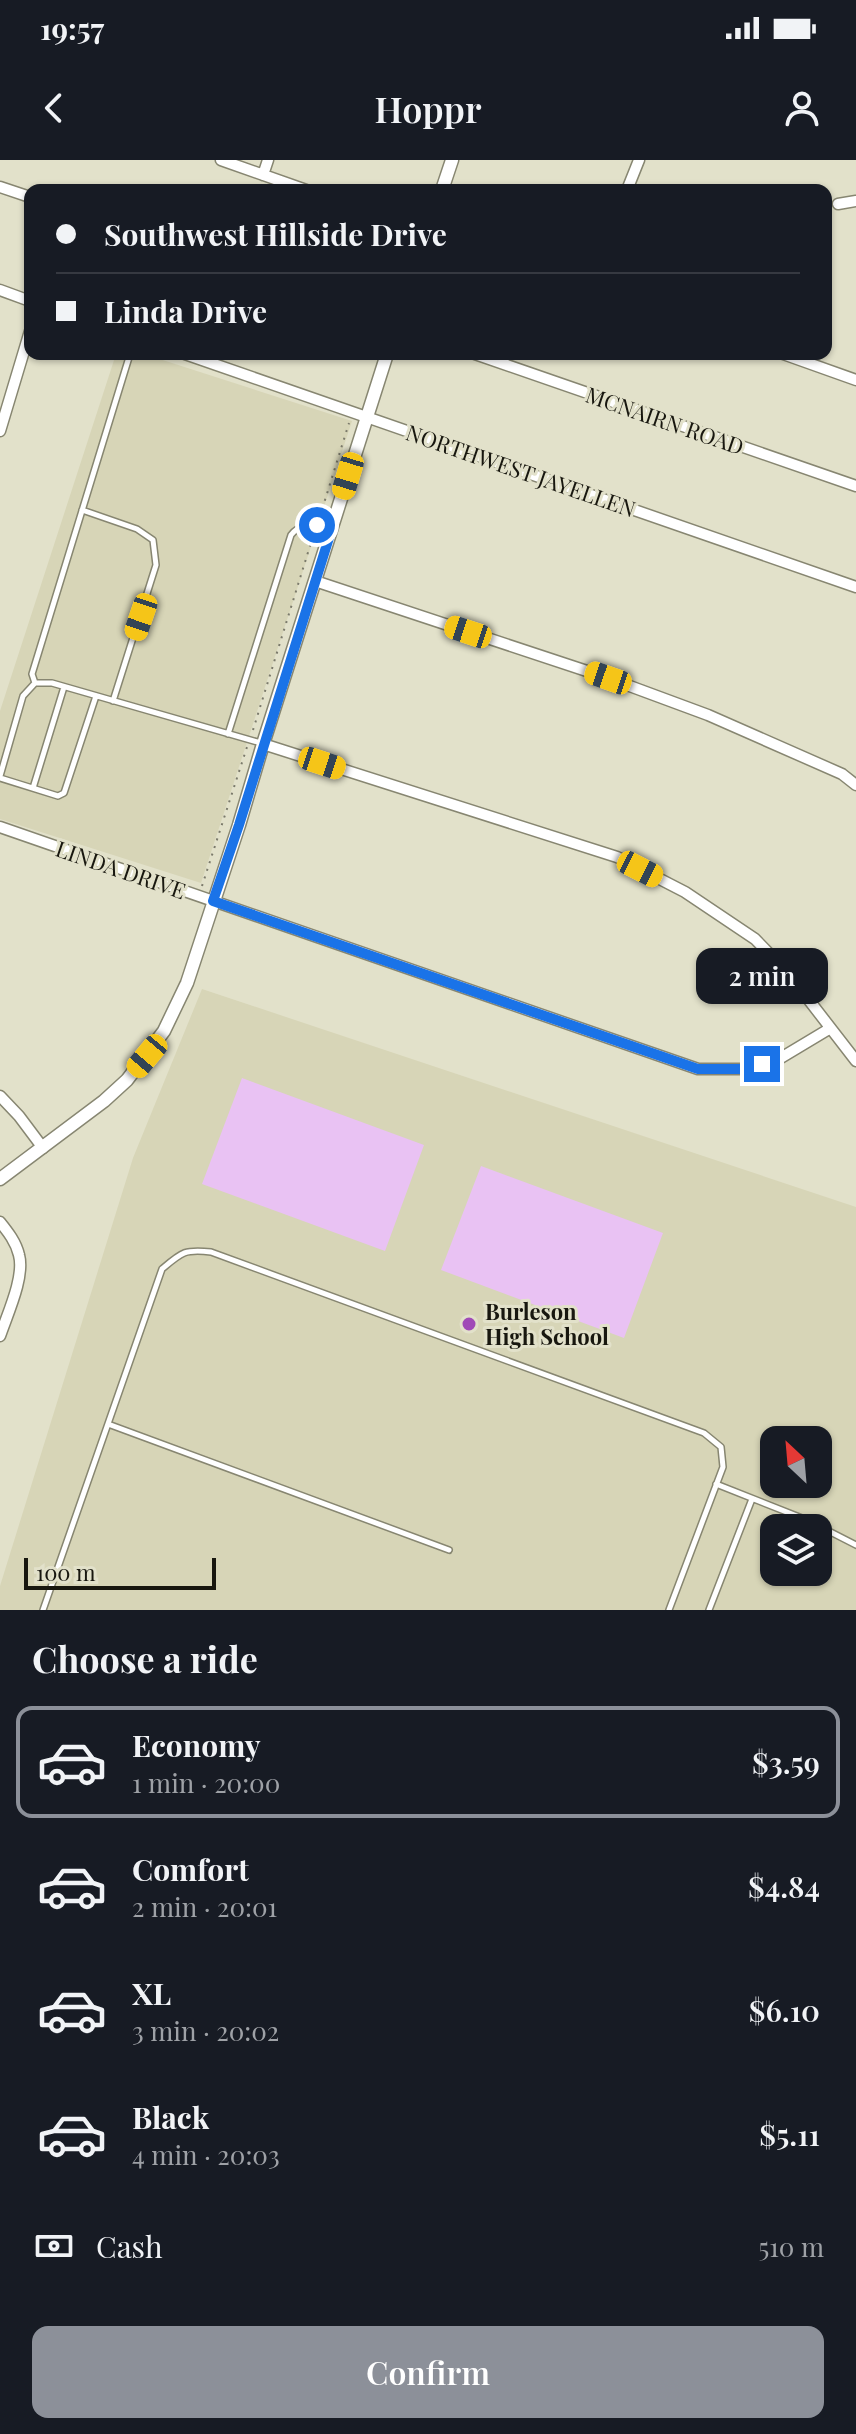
<!DOCTYPE html>
<html lang="en">
<head>
<meta charset="utf-8">
<style>
	:root { --surface:#171b24; --page:#20242c; --text:#f1f3f6; --muted:#9ea1a6; --line:#363941; --accent:#8c9099 }
	body { margin:0; font-family:"Playfair Display",serif; background:var(--page); color:var(--text); height:100vh; display:flex; flex-direction:column; font-size:30px; white-space:nowrap }
	* { box-sizing:border-box; margin:0 }
	p { font-size:26px; color:var(--muted) }
	.icon { flex:none; width:44px; height:44px; fill:none; stroke:currentColor; stroke-width:2; stroke-linecap:round; stroke-linejoin:round }
	.map { position:relative; height:1450px; overflow:hidden }
	.sheet { display:flex; flex-direction:column; background:var(--surface); flex:1 }
	.sheet>* { flex:none }
	.banner { position:absolute; left:24px; top:24px; width:808px; height:176px; border-radius:16px; box-shadow:0 2px 6px #0004; display:grid; align-content:center; height:176px; padding:0 32px; background:var(--surface) }
	.needle { width:52px; rotate:334deg }
	.fabs { position:absolute; left:760px; top:1266px; display:grid; gap:16px }
	.fabs a { display:grid; place-items:center; width:72px; height:72px; border-radius:16px; background:var(--surface); box-shadow:0 2px 6px #0004; font-size:40px }
	.scale { position:absolute; left:24px; bottom:20px; width:192px; box-sizing:border-box; padding-left:8px; border:4px solid #18170f; border-top:0; font-size:22px; line-height:28px; white-space:nowrap; color:#18170f; -webkit-text-stroke:6px #e2e1ca; paint-order:stroke }
	.end { position:absolute; width:36px; height:36px; margin:-18px; border:10px solid #1a73e8; background:#fff; box-shadow:0 0 0 4px #fff }
	.from { border-radius:50% }
	.bubble { position:absolute; height:56px; border-radius:16px; background:var(--surface); box-shadow:0 2px 6px #0004; font-size:26px; font-weight:600; line-height:56px; text-align:center }
	.car { position:absolute; width:24px; height:48px; margin:-24px -12px; border-radius:10px; box-shadow:0 0 6px 2px #0007; background:linear-gradient(#f5c518 24%,#345 0 40%,#f5c518 0 76%,#345 0 86%,#f5c518 0) }
	.banner b { display:flex; align-items:center; gap:28px; height:76px; font-size:30px }
	.banner b+b { border-top:2px solid var(--line) }
	.banner i { width:20px; height:20px; background:var(--text) }
	ul { padding:0; list-style:none }
	li { display:flex; align-items:center; gap:24px; height:112px; margin:0 16px 12px; padding:0 16px; border:4px solid transparent; border-radius:16px }
	li div { flex:1 }
	li b { display:block; font-size:30px }
	li em { font-style:normal; font-weight:600 }
	li.selected { border-color:var(--accent) }
	li>.icon { width:72px; height:72px; stroke-width:1.5 }
	h2 { padding:0 32px; font-size:36px; line-height:96px }
	.pay { display:flex; align-items:center; gap:20px; height:88px; padding:0 32px; font-size:30px }
	.pay p { margin-inline-start:auto }
	.action { display:flex; gap:16px; margin-top:auto; padding:16px 32px }
	.action a { flex:1; height:92px; border-radius:16px; background:var(--accent); color:#fff; font-size:32px; font-weight:600; line-height:92px; text-align:center }
	.status { display:flex; justify-content:space-between; align-items:center; height:56px; padding:0 40px; background:var(--surface); direction:ltr }
	.status svg { height:22px; fill:currentColor }
	header { display:flex; justify-content:space-between; align-items:center; height:104px; padding:0 32px; background:var(--surface); font-size:36px; font-weight:600 }
	.map>svg:first-child { display:block }
	.built { fill:#d7d5b7; fill-rule:evenodd }
	.green { fill:#e9c2f3 }
	.lines { fill:none; stroke-linecap:round; stroke-linejoin:round }
	.service-casing { stroke:#878671; stroke-width:8 }
	.minor-casing { stroke:#878671; stroke-width:13 }
	.tertiary-casing { stroke:#878671; stroke-width:15 }
	.path { stroke:#7b7a6b; stroke-width:2; stroke-dasharray:2 6; stroke-linecap:butt }
	.service { stroke:#fff; stroke-width:5 }
	.minor { stroke:#fff; stroke-width:10 }
	.tertiary { stroke:#fff; stroke-width:12 }
	.route { stroke:#1a73e8; stroke-width:10 }
	.poi-dot { fill:#a04ab7; stroke:#e2e1ca; stroke-width:3 }
	.labels { text-anchor:middle; dominant-baseline:central; stroke-width:6; stroke-linejoin:round; paint-order:stroke }
	.street-label { font-size:22px; fill:#18170f; stroke:#e2e1ca }
	.poi-label { font-size:22px; font-weight:bold; fill:#18170f; stroke:#e2e1ca; text-anchor:start }
</style>
</head>
<body>
<div class="status"><b>19:57</b><svg viewBox="0 0 49 12"><path d="M0 12V9h3v3zM5 12V6h3v6zM10 12V3h3v9zM15 12V0h3v12zM26 1h20v11H26zM47 4h2v5h-2z"/></svg></div>
<header><svg class="icon" aria-label="back" viewBox="0 0 24 24"><path d="M15 5l-7 7 7 7"/></svg>Hoppr<svg class="icon" aria-label="person" viewBox="0 0 24 24"><circle cx="12" cy="8" r="4"/><path d="M4 21q1-7 8-7t8 7"/></svg></header>
<div class="map">
<svg width="856" height="1450" viewBox="0 0 856 1450">
	<rect width="100%" height="100%" fill="#e2e1ca"/>
	<path class="built" d="M116 194H144L352 261 201 723 0 659V551Z
		M202 829 856 1047V1450H0V1426L133 998ZM774 1280H818V1324H774ZM774 1368H818V1412H774Z"/>
	<path class="green" d="M242 918 424 985 385 1091 202 1024Z
		M481 1006 663 1073 624 1178 441 1110Z"/>
	<g class="lines">
		<defs>
			<path id="service" d="M82 350 137 369 153 380 156 405 113 541
				M35 523 32 514 130 194
				M228 574 291 375C302 361 315 365 332 365
				M0 616 23 536 35 523H52L261 583
				M0 618 58 636 64 633 96 536
				M33 628 64 527
				M108 1264 449 1390
				M716 1324 807 1360 856 1385
				M43 1450 162 1109C182 1092 185 1089 211 1092L704 1273 721 1287 723 1307 669 1450
				M709 1450 752 1339"/>
			<path id="minor" d="M221 0 306 30
				M263 15 268 0
				M0 27 30 37
				M627 30 639 0
				M838 44 856 41
				M0 130 30 141
				M185 194 856 427
				M475 194 856 326
				M783 194 856 220
				M0 271 30 171
				M315 421 608 518 708 555 842 614 856 625
				M263 584 617 697 685 732 755 779 788 813 856 901
				M0 667 698 909H746L779 899 829 869
				M0 936 19 956 43 988
				M0 1062C8 1072 16 1082 19 1095 25 1117 7 1155 0 1176"/>
			<path id="tertiary" d="M442 30 452 0
				M0 1019 104 941 127 920 164 871 187 823 239 665 263 584 387 194"/>
		</defs>
		<use href="#service" class="service-casing"/>
		<use href="#minor" class="minor-casing"/>
		<use href="#tertiary" class="tertiary-casing"/>
		<path class="path" d="M320 356 349 263
			M253 570 314 373
			M202 726 247 587"/>
		<use href="#service" class="service"/>
		<use href="#minor" class="minor"/>
		<use href="#tertiary" class="tertiary"/>
	</g>
	<g class="lines">
		<path class="route" d="M317 365H333L239 665 213 741 698 909H746L762 904"/>
	</g>
	<circle class="poi-dot" cx="469" cy="1164" r="8"/>
	<g class="labels">
		<g class="street-label">
			<text transform="translate(665 260) rotate(19)">MCNAIRN ROAD</text>
			<text transform="translate(521 310) rotate(19)">NORTHWEST JAYELLEN</text>
			<text transform="translate(121 709) rotate(19)">LINDA DRIVE</text>
		</g>
		<g class="poi-label">
			<text x="485" y="1151">Burleson<tspan x="485" dy="25">High School</tspan></text>
		</g>
	</g>
</svg>
<div class="fabs">
<a><svg class="needle" viewBox="-14 -14 28 28"><path d="M0-13l5 13h-10z" fill="#e53935"/><path d="M0 13l5-13h-10z" fill="#9ea1a6"/></svg></a>
<a><svg class="icon" aria-label="layers" viewBox="0 0 24 24"><path d="M12 4l9 5-9 5-9-5zM3 14l9 5 9-5"/></svg></a>
</div>
<div class="scale">100 m</div>
<i class="end from" style="left:317px;top:365px"></i>
<i class="end" style="left:762px;top:904px"></i>
<div class="bubble" style="left:696px;top:788px;width:132px">2 min</div>
<i class="car" style="left:348px;top:316px;rotate:197deg"></i>
<i class="car" style="left:141px;top:457px;rotate:199deg"></i>
<i class="car" style="left:468px;top:472px;rotate:288deg"></i>
<i class="car" style="left:608px;top:518px;rotate:289deg"></i>
<i class="car" style="left:322px;top:603px;rotate:108deg"></i>
<i class="car" style="left:640px;top:709px;rotate:117deg"></i>
<i class="car" style="left:147px;top:896px;rotate:220deg"></i>
<div class="banner">
<b><i class="from"></i>Southwest Hillside Drive</b>
<b><i></i>Linda Drive</b>
</div>
</div>
<section class="sheet">
<h2>Choose a ride</h2>
<ul>
<li class="selected"><svg class="icon" aria-label="car" viewBox="0 0 24 24"><path d="M5 17H2v-5l4-1 3-4h7l3 4 3 1v5h-3M9 17h6M6 11h13"/><circle cx="7" cy="17" r="2"/><circle cx="17" cy="17" r="2"/></svg><div><b>Economy</b><p>1 min · 20:00</p></div><em>$3.59</em></li>
<li><svg class="icon" aria-label="car" viewBox="0 0 24 24"><path d="M5 17H2v-5l4-1 3-4h7l3 4 3 1v5h-3M9 17h6M6 11h13"/><circle cx="7" cy="17" r="2"/><circle cx="17" cy="17" r="2"/></svg><div><b>Comfort</b><p>2 min · 20:01</p></div><em>$4.84</em></li>
<li><svg class="icon" aria-label="car" viewBox="0 0 24 24"><path d="M5 17H2v-5l4-1 3-4h7l3 4 3 1v5h-3M9 17h6M6 11h13"/><circle cx="7" cy="17" r="2"/><circle cx="17" cy="17" r="2"/></svg><div><b>XL</b><p>3 min · 20:02</p></div><em>$6.10</em></li>
<li><svg class="icon" aria-label="car" viewBox="0 0 24 24"><path d="M5 17H2v-5l4-1 3-4h7l3 4 3 1v5h-3M9 17h6M6 11h13"/><circle cx="7" cy="17" r="2"/><circle cx="17" cy="17" r="2"/></svg><div><b>Black</b><p>4 min · 20:03</p></div><em>$5.11</em></li>
</ul>
<div class="pay"><svg class="icon" aria-label="cash" viewBox="0 0 24 24"><path d="M3 7h18v10H3z"/><circle cx="12" cy="12" r="2"/></svg>Cash<p>510 m</p></div>
<div class="action"><a>Confirm</a></div>
</section>
</body>
</html>
